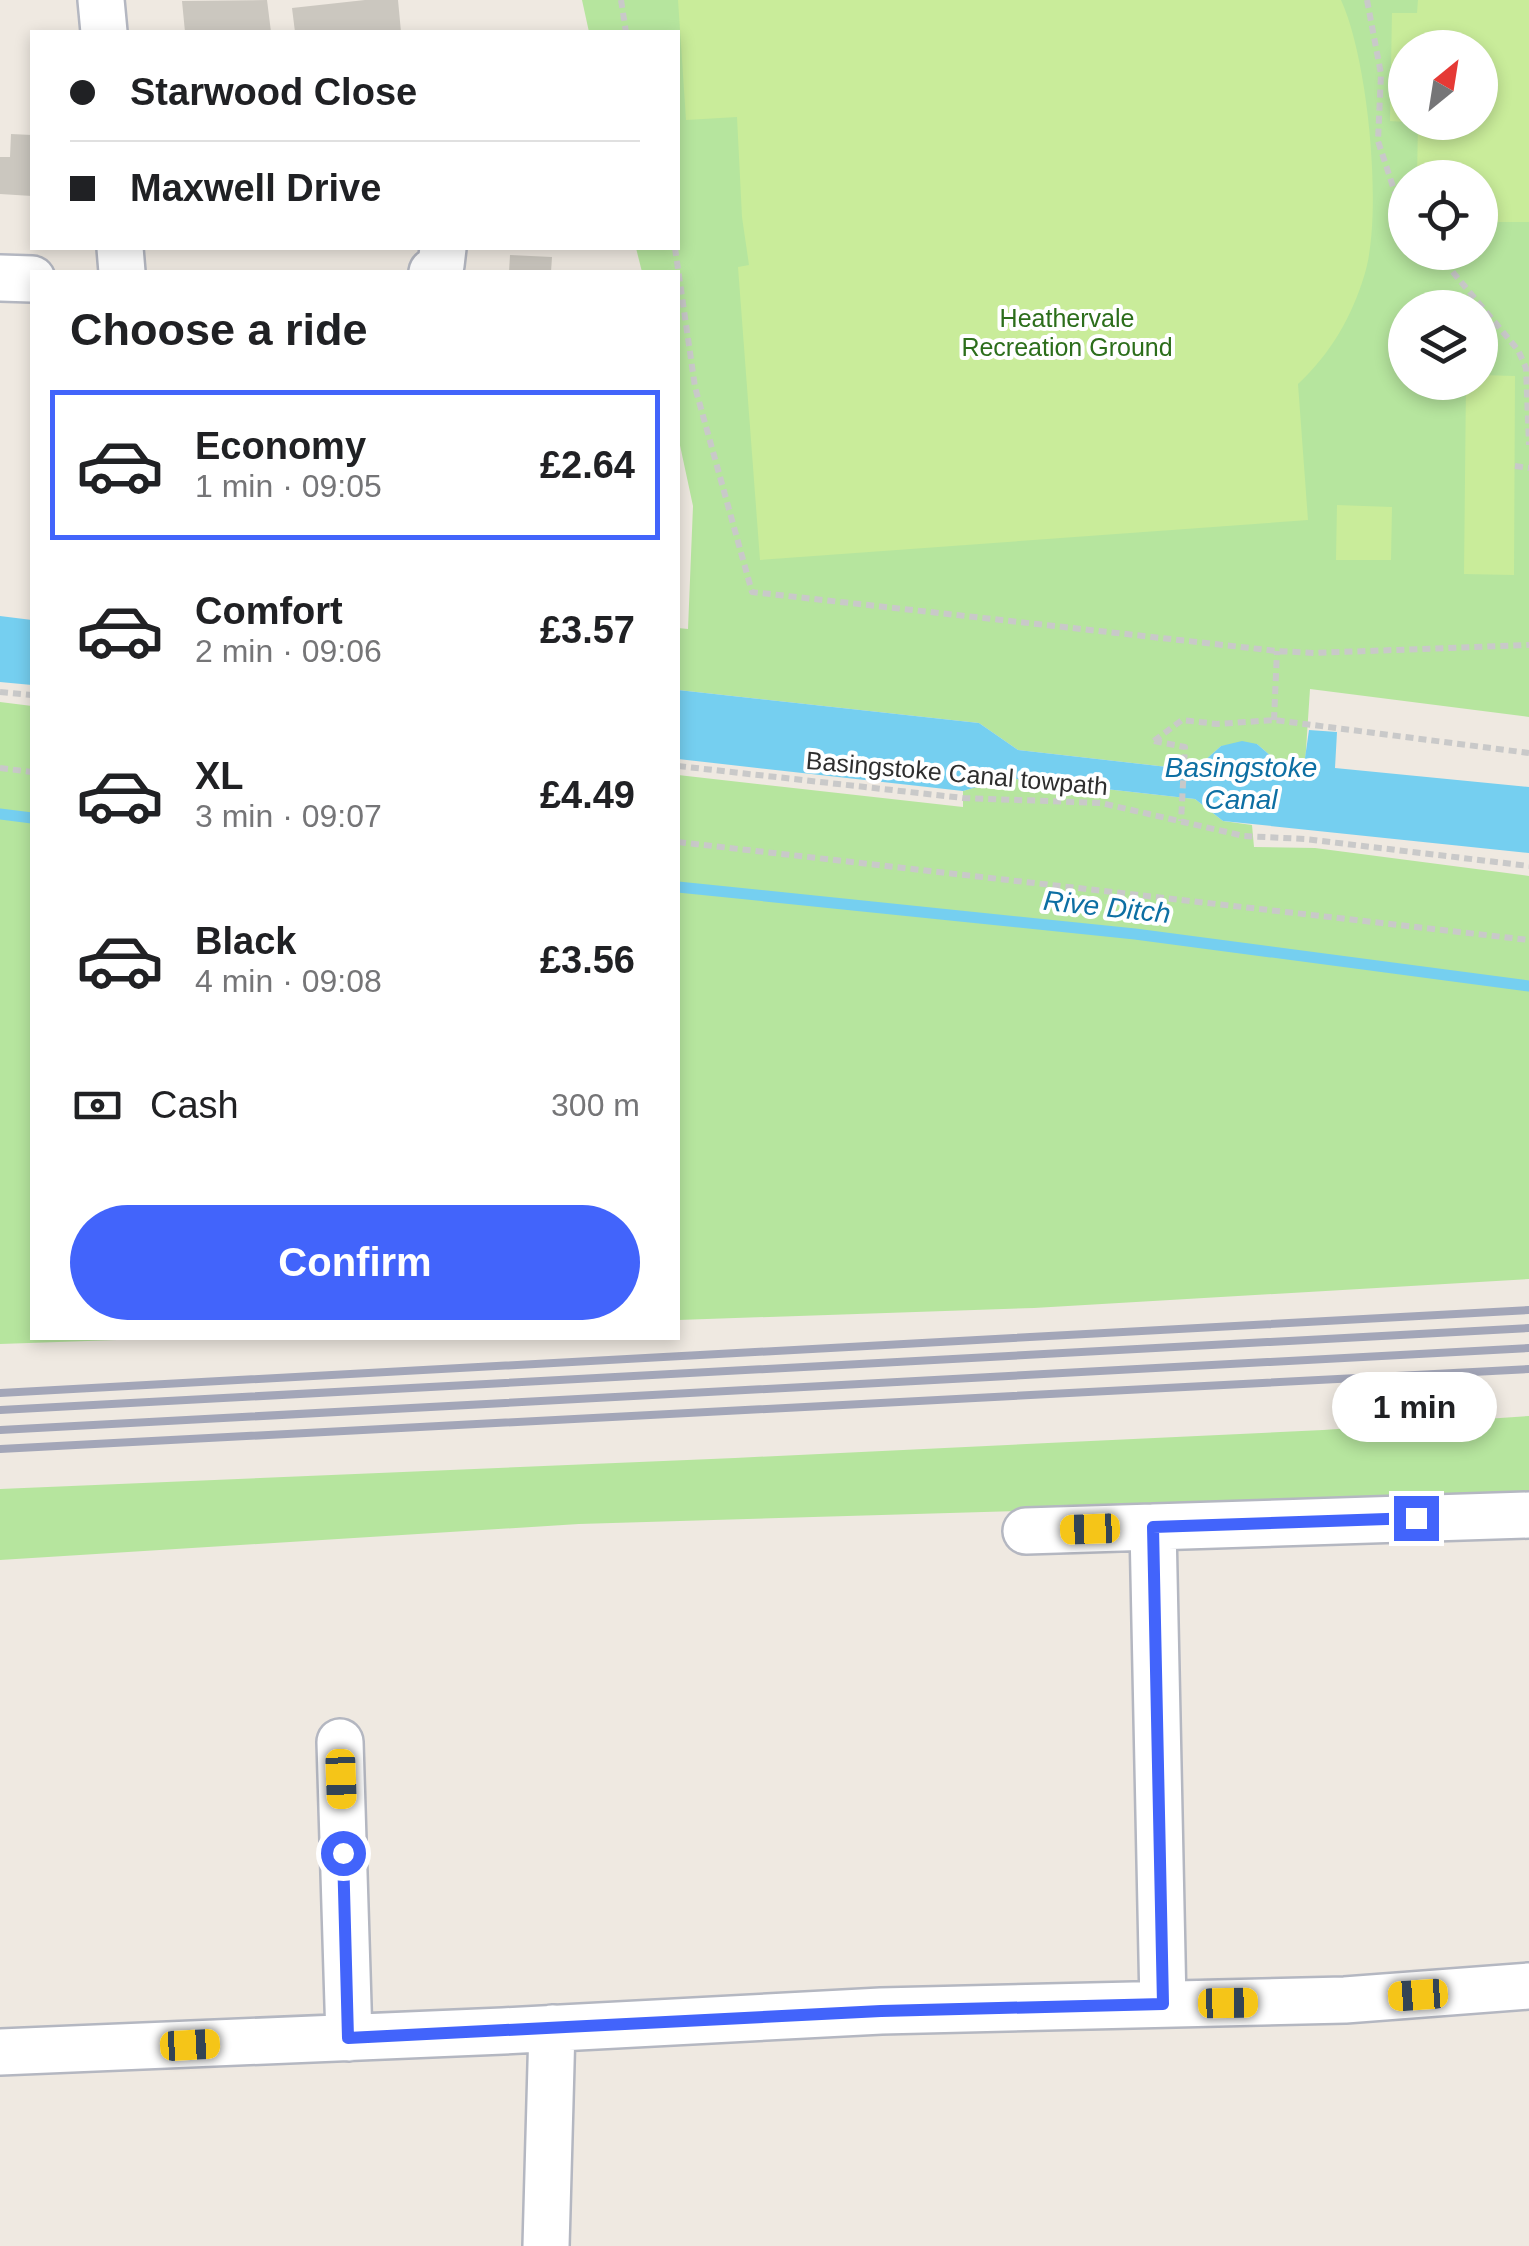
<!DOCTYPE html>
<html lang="en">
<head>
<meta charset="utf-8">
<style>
	:root { --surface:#fff; --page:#f6f6f6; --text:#202124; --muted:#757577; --line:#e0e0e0; --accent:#4264fb }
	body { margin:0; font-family:Arial,sans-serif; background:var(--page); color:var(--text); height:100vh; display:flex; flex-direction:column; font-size:38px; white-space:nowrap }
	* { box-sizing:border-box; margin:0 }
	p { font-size:32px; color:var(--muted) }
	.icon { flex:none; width:55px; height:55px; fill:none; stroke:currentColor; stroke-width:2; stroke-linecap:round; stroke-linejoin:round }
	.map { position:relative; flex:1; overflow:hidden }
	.drawer { position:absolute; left:30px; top:270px; width:650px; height:1070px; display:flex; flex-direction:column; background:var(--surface); border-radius:0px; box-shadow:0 5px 15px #0003 }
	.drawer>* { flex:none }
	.hud { position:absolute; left:30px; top:30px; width:650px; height:220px; border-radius:0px; box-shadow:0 5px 15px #0003; display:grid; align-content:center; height:220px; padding:0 40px; background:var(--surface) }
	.needle { width:65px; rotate:30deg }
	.buttons { position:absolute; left:1388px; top:30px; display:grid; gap:20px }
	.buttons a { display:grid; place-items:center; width:110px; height:110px; border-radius:50%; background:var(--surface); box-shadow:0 5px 15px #0003; font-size:50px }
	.end { position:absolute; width:45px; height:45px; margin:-22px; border:12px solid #4264fb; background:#fff; box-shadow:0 0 0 5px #fff }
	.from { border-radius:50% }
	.bubble { position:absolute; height:70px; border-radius:35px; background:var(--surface); box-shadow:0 5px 15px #0003; font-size:32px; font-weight:600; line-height:70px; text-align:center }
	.car { position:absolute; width:30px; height:60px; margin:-30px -15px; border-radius:12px; box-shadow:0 0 8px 2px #0007; background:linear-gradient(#f5c518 24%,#345 0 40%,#f5c518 0 76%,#345 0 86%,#f5c518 0) }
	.hud b { display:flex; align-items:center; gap:35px; height:95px; font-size:38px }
	.hud b+b { border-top:2px solid var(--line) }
	.hud i { width:25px; height:25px; background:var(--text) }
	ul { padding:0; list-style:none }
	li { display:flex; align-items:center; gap:30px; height:150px; margin:0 20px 15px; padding:0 20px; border:5px solid transparent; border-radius:0px }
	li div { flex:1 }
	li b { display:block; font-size:38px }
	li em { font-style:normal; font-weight:600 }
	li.selected { border-color:var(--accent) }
	li>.icon { width:90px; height:90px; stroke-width:1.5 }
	h2 { padding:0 40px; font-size:45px; line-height:120px }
	.pay { display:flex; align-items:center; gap:25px; height:110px; padding:0 40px; font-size:38px }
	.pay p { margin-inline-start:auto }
	.action { display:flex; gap:20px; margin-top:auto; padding:20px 40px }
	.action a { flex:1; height:115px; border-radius:60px; background:var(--accent); color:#fff; font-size:40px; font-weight:600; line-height:115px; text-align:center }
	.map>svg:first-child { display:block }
	.green { fill:#b6e59e; fill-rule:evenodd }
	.pitch { fill:#c9ec9a }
	.water { fill:#75cff0 }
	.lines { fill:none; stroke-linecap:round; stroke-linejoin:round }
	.stream { stroke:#75cff0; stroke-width:11 }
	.building { fill:#cbc7bf }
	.street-casing { stroke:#b4b7c1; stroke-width:50 }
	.path { stroke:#c9c9c9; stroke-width:6; stroke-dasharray:8 5; stroke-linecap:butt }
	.street { stroke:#fff; stroke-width:45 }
	.rail { stroke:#a3a6b8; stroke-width:8 }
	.route { stroke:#4264fb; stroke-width:12 }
	.labels { text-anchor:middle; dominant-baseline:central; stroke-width:8; stroke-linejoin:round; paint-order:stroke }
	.park-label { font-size:25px; fill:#2c6e1b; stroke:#fff }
	.street-label { font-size:25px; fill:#2e2e2e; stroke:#fff }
	.water-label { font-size:28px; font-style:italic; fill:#0d6fa3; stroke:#fff }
</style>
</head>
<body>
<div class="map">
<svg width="1529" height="2246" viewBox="0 0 1529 2246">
	<rect width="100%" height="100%" fill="#efe9e1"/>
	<path class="green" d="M582 0H1529V717L1310 689 1305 765 1280 764 1257 744 1221 746 1194 770 1018 750 979 723 678 690V628L688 629 693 506 678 436V272H642L636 248H678V32H589ZM1405 48H1480V122H1405ZM1405 178H1480V252H1405ZM1405 308H1480V382H1405Z
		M0 702 32 706V1338H175L0 1344Z
		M678 775 963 807V791L1007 778 1195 799 1223 821 1252 825 1254 847 1315 848 1529 876V1279L1034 1308 678 1320Z
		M1529 1416V1496L579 1524 0 1560V1489L735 1458 1323 1430Z"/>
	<path class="pitch" d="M678 0H1341C1368 58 1383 212 1365 273 1352 317 1331 353 1298 384L1308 520 760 560 738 267 749 265 742 217 737 117 686 120Z
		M1418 0H1529V222H1480V178L1417 177 1418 123 1480 122V48H1405V122L1390 121 1392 13H1417Z
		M1480 375 1515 376 1514 575 1464 574 1466 383 1480 382Z
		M1337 505 1392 507 1391 560H1336Z"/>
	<path class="water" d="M0 616 32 620V685L0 682Z
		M678 690 979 723 1018 750 1194 770 1221 746 1242 741 1257 744 1280 764 1304 765 1309 730 1337 732 1335 768 1529 787V853L1223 821 1195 799 1008 778 963 791 678 759Z"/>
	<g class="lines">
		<path class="stream" d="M0 814 32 818
			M678 887 1135 934 1529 986"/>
	</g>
	<path class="building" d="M267 0 271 32H185L182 1Z
		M365 0H398L401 32H295L292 8Z
		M11 134 32 135V196L0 194V157H10Z
		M510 255 552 257 551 272H509Z"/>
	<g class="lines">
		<defs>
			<path id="street" d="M101 0 104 32
				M120 248 122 272
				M432 272 441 265 443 248
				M0 278 32 279
				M1153 1527 1163 2004
				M1026 1531 1529 1515
				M340 1742 349 2038
				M0 2052 503 2031 881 2011 1345 2000 1529 1986
				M546 2246 552 2028"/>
		</defs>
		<use href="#street" class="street-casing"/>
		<path class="path" d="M621 0 626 32
			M1367 0 1381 74 1378 141 1400 208 1405 214
			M675 248 695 387 752 592 1277 651 1314 653 1529 645
			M1436 252 1518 350 1526 368 1529 445
			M1515 466 1529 468
			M0 692 32 695
			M1274 720 1277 651
			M1154 741 1182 720 1217 724 1274 720 1529 753
			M1154 741 1185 747 1181 821
			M678 766 963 798 1101 803 1244 836 1305 839 1529 866
			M0 768 32 772
			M678 842 1529 940"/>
		<use href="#street" class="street"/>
		<path class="rail" d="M0 1393 1529 1310
			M0 1410 1529 1328
			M0 1430 1529 1348
			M0 1449 1529 1369"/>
	</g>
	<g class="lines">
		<path class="route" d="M343 1853 348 2038 881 2011 1163 2004 1153 1527 1416 1518"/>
	</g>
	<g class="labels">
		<g class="park-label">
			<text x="1067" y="318">Heathervale<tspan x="1067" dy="29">Recreation Ground</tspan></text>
		</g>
		<g class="street-label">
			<text transform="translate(957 773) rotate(5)">Basingstoke Canal towpath</text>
		</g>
		<g class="water-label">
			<text x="1241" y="767">Basingstoke<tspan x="1241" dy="32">Canal</tspan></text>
			<text transform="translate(1107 907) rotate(6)">Rive Ditch</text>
		</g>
	</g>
</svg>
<div class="buttons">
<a><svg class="needle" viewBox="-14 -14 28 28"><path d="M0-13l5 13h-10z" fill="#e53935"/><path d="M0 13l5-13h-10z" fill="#757577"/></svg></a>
<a><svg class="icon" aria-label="locate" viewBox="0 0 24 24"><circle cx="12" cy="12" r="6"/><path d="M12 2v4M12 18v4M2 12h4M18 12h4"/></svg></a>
<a><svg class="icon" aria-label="layers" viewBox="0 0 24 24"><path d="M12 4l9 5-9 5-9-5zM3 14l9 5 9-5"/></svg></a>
</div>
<i class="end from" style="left:343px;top:1853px"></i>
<i class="end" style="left:1416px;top:1518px"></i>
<div class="bubble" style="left:1332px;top:1372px;width:165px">1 min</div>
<i class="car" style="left:1090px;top:1529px;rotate:268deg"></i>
<i class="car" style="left:341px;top:1779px;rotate:178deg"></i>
<i class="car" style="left:1418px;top:1995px;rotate:266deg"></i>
<i class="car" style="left:1228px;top:2003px;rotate:89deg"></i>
<i class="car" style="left:190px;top:2045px;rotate:87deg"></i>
<div class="hud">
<b><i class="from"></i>Starwood Close</b>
<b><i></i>Maxwell Drive</b>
</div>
<section class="drawer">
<h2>Choose a ride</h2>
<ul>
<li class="selected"><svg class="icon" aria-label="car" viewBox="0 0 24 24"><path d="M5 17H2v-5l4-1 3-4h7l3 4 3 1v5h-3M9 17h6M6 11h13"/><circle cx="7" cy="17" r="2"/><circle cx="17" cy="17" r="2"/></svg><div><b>Economy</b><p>1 min · 09:05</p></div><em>£2.64</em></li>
<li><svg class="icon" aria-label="car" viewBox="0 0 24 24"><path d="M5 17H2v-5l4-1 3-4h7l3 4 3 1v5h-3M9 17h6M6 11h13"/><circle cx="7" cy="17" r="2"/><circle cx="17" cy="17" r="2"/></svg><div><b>Comfort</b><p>2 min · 09:06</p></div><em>£3.57</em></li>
<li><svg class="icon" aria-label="car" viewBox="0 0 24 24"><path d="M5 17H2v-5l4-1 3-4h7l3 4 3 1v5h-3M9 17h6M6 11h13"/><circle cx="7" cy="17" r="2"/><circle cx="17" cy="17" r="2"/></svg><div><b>XL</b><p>3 min · 09:07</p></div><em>£4.49</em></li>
<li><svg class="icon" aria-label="car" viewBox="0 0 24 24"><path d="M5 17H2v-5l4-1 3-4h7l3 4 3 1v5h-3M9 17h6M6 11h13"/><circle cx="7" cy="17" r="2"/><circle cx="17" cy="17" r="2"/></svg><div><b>Black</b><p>4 min · 09:08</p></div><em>£3.56</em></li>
</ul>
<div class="pay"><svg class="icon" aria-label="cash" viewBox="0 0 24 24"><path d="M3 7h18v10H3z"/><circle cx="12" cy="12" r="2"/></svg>Cash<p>300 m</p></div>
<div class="action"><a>Confirm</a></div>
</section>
</div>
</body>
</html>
